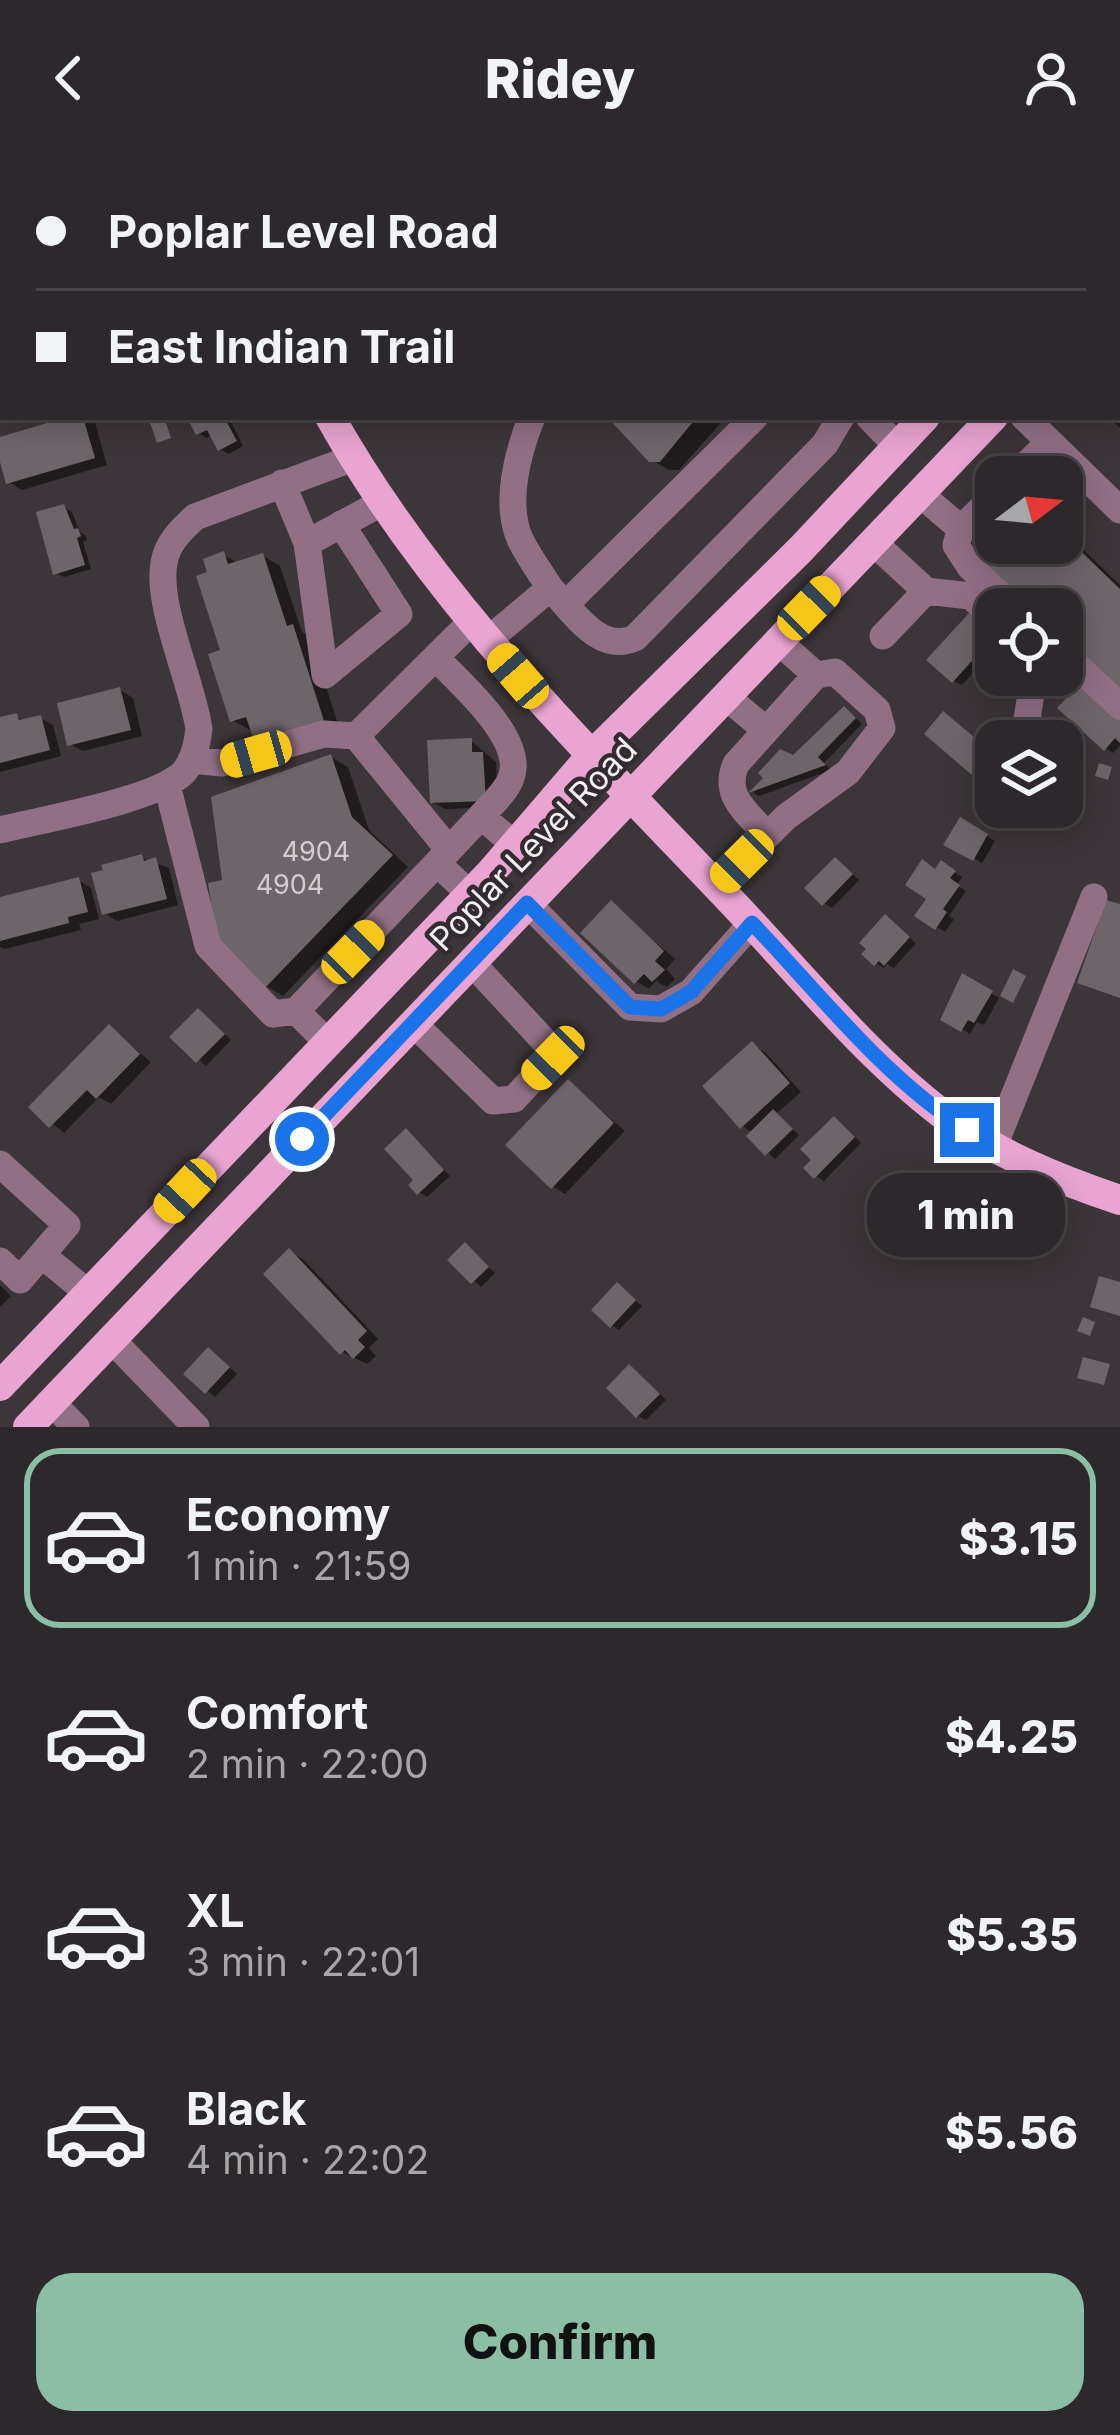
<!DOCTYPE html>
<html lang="en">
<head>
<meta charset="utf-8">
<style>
	:root { --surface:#2d282b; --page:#353033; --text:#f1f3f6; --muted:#a7a6a9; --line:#484447; --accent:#8abfa5 }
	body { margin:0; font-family:Inter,sans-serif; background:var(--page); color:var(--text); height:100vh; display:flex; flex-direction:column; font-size:45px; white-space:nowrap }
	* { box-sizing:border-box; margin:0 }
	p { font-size:39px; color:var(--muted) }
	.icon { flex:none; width:66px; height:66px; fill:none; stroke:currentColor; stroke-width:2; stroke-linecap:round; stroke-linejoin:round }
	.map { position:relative; height:1271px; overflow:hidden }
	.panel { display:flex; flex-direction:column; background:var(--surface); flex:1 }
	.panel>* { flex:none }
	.guide { position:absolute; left:0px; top:0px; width:1122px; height:264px; box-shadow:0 6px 30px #0003,0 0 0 3px var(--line); display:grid; align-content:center; height:264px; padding:0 36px; background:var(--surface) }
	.needle { width:78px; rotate:74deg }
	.controls { position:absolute; left:975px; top:300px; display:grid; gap:24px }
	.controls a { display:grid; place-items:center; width:108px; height:108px; border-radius:24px; background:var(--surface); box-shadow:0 6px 30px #0003,0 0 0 3px var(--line); font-size:60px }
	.end { position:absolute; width:54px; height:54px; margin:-27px; border:15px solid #1a73e8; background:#fff; box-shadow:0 0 0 6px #fff }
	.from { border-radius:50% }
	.bubble { position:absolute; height:84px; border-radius:36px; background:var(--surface); box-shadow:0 6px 30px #0003,0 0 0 3px var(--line); font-size:39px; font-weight:800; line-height:84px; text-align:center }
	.car { position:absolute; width:36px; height:72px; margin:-36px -18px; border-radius:15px; box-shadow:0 0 9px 3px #0007; background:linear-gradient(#f5c518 24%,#345 0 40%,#f5c518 0 76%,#345 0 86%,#f5c518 0) }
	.guide b { display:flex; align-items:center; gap:42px; height:114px; font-size:45px }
	.guide b+b { border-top:3px solid var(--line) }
	.guide i { width:30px; height:30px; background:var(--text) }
	ul { padding:21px 0 0; list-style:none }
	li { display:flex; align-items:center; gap:36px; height:180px; margin:0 24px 18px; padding:0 12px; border:6px solid transparent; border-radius:36px }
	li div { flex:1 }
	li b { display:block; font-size:45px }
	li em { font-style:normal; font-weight:800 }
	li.active { border-color:var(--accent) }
	li>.icon { width:108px; height:108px; stroke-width:1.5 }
	.primary-button { display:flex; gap:24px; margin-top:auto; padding:24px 36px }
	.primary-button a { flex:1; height:138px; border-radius:36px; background:var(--accent); color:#111; font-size:48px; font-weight:800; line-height:138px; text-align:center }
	header { display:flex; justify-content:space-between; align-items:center; height:156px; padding:0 36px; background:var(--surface); font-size:54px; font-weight:800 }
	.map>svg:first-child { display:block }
	.shadow { fill:#0007 }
	.building { fill:#6d656a }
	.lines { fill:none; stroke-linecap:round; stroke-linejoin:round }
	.minor { stroke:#916f85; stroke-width:27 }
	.major { stroke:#e9a4d2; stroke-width:30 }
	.route { stroke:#1a73e8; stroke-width:15 }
	.labels { text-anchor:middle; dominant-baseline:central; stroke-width:9; stroke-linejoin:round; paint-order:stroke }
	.number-label { font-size:27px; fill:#d2cdd1 }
	.street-label { font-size:33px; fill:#f4f0f3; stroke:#322b2f }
</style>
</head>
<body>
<header><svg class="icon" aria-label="back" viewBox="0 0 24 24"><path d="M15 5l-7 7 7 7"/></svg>Ridey<svg class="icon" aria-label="person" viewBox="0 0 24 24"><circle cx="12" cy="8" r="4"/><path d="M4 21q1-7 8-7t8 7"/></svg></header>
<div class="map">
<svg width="1120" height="1271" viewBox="0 0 1120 1271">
	<rect width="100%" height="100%" fill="#3c3539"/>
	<path class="shadow" d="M1119 230 1120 229V272L1107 261H1119Z
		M78 261 95 267 107 309 22 334 9 326 0 284Z
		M205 261H238L239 264 232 268 243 290 229 298 220 293 213 278 207 282 199 277Z
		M609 261H726L679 314H669L650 303Z
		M64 351 72 356 80 376 86 380 87 384 83 386 91 413 64 421 56 417Z
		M1062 373 1120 429V538L1062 482V453H1031L977 406 996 386 1062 387Z
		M224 399 238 407 263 400 280 410 302 476 310 481 340 574H250L232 564 211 418Z
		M980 463 996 478V491L962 529 954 525Z
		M120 534 133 542 142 580 83 595 70 588Z
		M852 558 862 568 824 607 831 614 759 640 753 637Z
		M16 560 26 566 40 562 53 569 61 600 0 616V564Z
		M952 563 996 600 982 621 974 616Z
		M1120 563V590L1113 597 1106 592Z
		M471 585 496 606 498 651 445 653 432 646Z
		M331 601 348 611 369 674 408 711 283 840 266 830 226 727Z
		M961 665 995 685 982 707 948 688Z
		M142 702 169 712 178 749 117 765 104 757Z
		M843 709 859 724 832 752 824 747Z
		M949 713 962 721 957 729 966 735 949 760 954 763 945 776 918 759 930 742 936 716Z
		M78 724 91 732 99 763 79 768 81 774 5 793 0 791V744Z
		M611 748 675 803 666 813 675 823 667 831 656 825 649 833 636 825Z
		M893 766 916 787 894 812 887 808 884 812 876 807Z
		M963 821 999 842 984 869 977 866 970 878 945 863Z
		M206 860 231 884 206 910 173 881Z
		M110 872 151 906 111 948 99 941 64 977 32 951Z
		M753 889 765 896 801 936 776 958 799 979 775 1003 750 980 753 977 742 970Z
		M568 926 625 975 565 1038 552 1030Z
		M842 968 861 987 824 1025 816 1020 815 1004Z
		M406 976 450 1020 427 1041 419 1036Z
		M466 1090 495 1117 481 1131 452 1104Z
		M290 1096 303 1103 378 1183 369 1192 376 1200 367 1208 342 1196Z
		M0 1129 11 1140 0 1151Z
		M618 1130 642 1150 619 1174 611 1169Z
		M217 1199 237 1218 215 1241 187 1218Z
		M638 1217 666 1244 646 1264 638 1260Z"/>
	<path class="building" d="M67 261H83L95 302 6 328 0 306V281Z
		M164 261 171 282 157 287 149 264Z
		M203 261H224L237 285 218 295 207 274 196 279 190 267Z
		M607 261H697L660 306H649Z
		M64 348 74 373 78 372 81 380 77 382 85 409 53 419 36 356Z
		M1062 377 1120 433V542L1062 487V453H1027L973 406 996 382V387H1062Z
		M224 395 228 408 263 397 287 470 293 468 324 565 255 587 246 561 230 566 208 498 220 494 196 420 207 416 203 403Z
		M971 455 996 478 952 527 926 504Z
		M1081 526 1120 562V587L1115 582 1104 595 1057 552Z
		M120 531 131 574 67 590 57 547Z
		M844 550 856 562 818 601 826 609 748 637 763 622 758 617 780 593 793 599Z
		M943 555 992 596 972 619 924 578Z
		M17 557 19 564 41 559 50 594 0 607V561Z
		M472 582V596H483L486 645 430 647 427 584Z
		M331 598 352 661 393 699 264 833 217 788 208 727 222 724 211 641Z
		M1099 607 1112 611 1108 624 1095 620Z
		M960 661 988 678 973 705 943 689Z
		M142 698 144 705 156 701 167 743 102 759 91 717 103 714 101 709Z
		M835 701 853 718 822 750 804 732Z
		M922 703 935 713 941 704 956 715 950 722 960 729 943 753 947 756 935 774 914 760 926 743 905 729Z
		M79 721 88 756 68 761 69 767 0 785V741Z
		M611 744 664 795 655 805 665 814 652 826 644 818 634 828 580 777Z
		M1106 744 1120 748V842L1077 827Z
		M885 758 910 781 884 810 879 805 874 810 861 798 866 793 859 787Z
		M1013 813 1026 820 1013 847 1000 840Z
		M962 817 993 835 974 867 968 864 961 876 940 864Z
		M198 852 225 878 196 907 169 881Z
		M109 868 140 898 96 943 87 934 49 972 28 951Z
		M752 885 790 927 740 973 702 930Z
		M568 923 614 967 551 1033 505 989Z
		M773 953 793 973 765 1000 746 980Z
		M834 960 855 981 814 1023 803 1012 811 1004 800 993Z
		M406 972 444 1014 417 1039 408 1029 413 1024 384 993Z
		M465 1086 489 1111 471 1128 447 1104Z
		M289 1092 367 1175 358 1184 365 1191 353 1203 345 1194 340 1199 263 1118Z
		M1099 1120 1120 1126V1160L1090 1151Z
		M617 1126 636 1144 610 1172 591 1154Z
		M1083 1161 1095 1166 1090 1180 1077 1175Z
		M208 1191 230 1211 205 1238 183 1218Z
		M1083 1201 1110 1208 1104 1229 1077 1222Z
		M629 1208 660 1238 636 1262 606 1232Z"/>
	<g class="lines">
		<path class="minor" d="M118 0 130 3
			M1091 0 1092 3
			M0 3 3 0
			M0 59 3 58
			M869 261 897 290
			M1024 261 1120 354
			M1014 321 1049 286
			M282 327 307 387 381 347
			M919 337 961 373 996 338
			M961 373 956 389 970 411 1015 453
			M873 386 926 435 970 440 996 462
			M307 387 325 519 399 458 341 368
			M550 432C574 456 599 498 635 482L825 288 841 261
			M566 448 755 261
			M883 480 926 435
			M487 485 550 432C540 416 528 400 520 383 504 347 518 295 532 261
			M1062 496 1120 550
			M437 503C461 528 526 584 511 622 506 636 491 649 481 660
			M725 540 766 574
			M1027 563 1034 519
			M356 580 449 694
			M191 604 222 607 324 578 356 580 471 466
			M167 629 208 790 273 858 296 855
			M0 674C43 663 153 645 183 617 194 605 197 588 199 573 192 525 156 450 164 407 167 387 181 374 195 361L353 302
			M767 679C747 656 722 640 736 608L816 519
			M717 730 786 661 848 616 882 572 877 554 835 516 816 519 778 485
			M470 738 437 707 481 660 515 689
			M527 747 630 851 661 853 691 836 752 767
			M413 867 493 945 514 943 553 901 548 889 471 806
			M327 886 296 855 437 707
			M994 990 1094 741
			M0 1008 67 1069 20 1124 0 1105
			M42 1099 88 1137
			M111 1183 196 1271
			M51 1246 76 1271"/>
		<path class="major" d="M184 0 186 3
			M1119 57 1120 56
			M1119 128 1120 127
			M330 261C434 446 585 591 729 743 796 813 864 898 941 957 994 997 1057 1023 1120 1044
			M0 1230 492 715 590 601 801 393 925 261
			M28 1271 993 261"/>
	</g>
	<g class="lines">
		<path class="route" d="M302 983 527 747 630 851 661 853 691 836 752 767C819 837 884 922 967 974"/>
	</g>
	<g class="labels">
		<g class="number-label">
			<text x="316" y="695">4904</text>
			<text x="290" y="728">4904</text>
		</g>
		<g class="street-label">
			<text transform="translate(533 688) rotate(-46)">Poplar Level Road</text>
		</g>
	</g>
</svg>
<div class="controls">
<a><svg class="needle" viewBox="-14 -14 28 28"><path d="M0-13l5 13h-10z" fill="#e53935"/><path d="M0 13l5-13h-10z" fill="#a7a6a9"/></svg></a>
<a><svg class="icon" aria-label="locate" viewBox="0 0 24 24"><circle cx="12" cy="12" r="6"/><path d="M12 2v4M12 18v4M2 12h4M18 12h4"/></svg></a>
<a><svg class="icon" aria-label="layers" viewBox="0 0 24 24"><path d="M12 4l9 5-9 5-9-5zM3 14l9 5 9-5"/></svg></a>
</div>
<i class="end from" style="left:302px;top:983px"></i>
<i class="end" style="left:967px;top:974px"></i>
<div class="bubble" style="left:867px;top:1017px;width:198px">1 min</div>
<i class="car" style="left:809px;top:452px;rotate:44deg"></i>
<i class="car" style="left:518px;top:520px;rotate:319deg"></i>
<i class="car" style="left:256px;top:598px;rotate:254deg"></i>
<i class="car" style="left:742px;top:705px;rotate:225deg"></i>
<i class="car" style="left:353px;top:796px;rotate:44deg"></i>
<i class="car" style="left:553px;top:902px;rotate:224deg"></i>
<i class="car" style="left:185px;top:1035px;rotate:223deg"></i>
<div class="guide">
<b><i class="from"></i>Poplar Level Road</b>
<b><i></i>East Indian Trail</b>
</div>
</div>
<section class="panel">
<ul>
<li class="active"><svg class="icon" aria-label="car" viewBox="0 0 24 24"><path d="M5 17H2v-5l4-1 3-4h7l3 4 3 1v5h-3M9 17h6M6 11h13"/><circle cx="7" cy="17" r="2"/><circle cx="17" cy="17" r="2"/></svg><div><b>Economy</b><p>1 min · 21:59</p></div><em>$3.15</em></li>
<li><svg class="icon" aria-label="car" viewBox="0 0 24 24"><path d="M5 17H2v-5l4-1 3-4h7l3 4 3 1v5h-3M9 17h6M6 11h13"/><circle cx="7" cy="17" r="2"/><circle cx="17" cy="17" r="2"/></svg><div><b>Comfort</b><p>2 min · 22:00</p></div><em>$4.25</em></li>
<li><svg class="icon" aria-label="car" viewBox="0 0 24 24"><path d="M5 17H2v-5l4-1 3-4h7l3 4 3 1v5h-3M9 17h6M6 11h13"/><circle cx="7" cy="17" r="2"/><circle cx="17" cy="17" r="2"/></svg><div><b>XL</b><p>3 min · 22:01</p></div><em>$5.35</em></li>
<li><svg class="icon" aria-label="car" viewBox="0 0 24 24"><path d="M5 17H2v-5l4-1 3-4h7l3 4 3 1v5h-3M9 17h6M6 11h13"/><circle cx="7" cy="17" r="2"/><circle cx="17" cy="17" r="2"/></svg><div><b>Black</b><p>4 min · 22:02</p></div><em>$5.56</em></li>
</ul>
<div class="primary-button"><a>Confirm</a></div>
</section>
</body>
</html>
